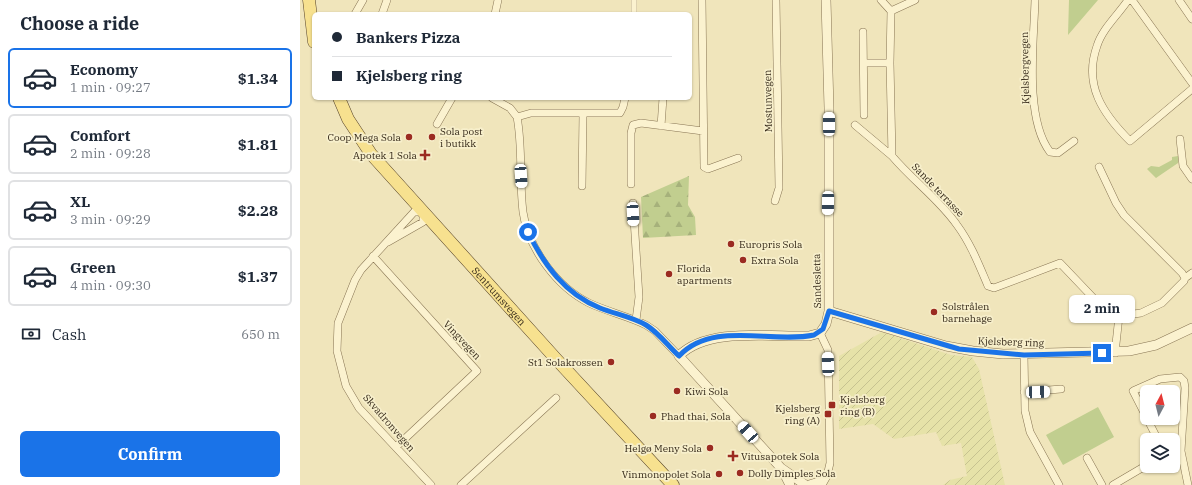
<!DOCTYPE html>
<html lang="en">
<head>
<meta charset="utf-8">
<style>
	:root { --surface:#fff; --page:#f6f6f7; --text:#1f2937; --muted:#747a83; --line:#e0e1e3; --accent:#1a73e8 }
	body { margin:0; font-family:"IBM Plex Serif",serif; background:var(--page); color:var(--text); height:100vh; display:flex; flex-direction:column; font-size:15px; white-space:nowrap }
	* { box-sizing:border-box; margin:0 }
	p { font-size:13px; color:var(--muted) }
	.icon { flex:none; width:22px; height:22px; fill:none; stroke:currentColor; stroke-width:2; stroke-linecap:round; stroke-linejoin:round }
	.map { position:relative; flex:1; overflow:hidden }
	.panel { display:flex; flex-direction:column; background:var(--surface); width:300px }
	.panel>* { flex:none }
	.hud { position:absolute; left:12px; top:12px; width:380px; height:88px; border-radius:6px; box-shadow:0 1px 3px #0004; display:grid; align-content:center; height:88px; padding:0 20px; background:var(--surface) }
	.needle { width:26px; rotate:7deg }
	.tools { position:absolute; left:840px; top:385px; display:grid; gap:8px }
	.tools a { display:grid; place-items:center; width:40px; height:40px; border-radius:6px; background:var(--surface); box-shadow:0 1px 3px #0004; font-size:20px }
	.end { position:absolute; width:18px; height:18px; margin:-9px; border:5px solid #1a73e8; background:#fff; box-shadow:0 0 0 2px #fff }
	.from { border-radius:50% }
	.bubble { position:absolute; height:28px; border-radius:6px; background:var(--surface); box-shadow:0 1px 3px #0004; font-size:13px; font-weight:700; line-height:28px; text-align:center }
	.car { position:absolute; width:12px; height:24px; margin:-12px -6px; border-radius:5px; box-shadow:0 0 3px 1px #0007; background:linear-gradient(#fff 24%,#345 0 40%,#fff 0 76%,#345 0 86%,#fff 0) }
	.hud b { display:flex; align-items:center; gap:14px; height:38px; font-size:15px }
	.hud b+b { border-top:1px solid var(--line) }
	.hud i { width:10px; height:10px; background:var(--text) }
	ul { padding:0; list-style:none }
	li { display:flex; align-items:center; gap:12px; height:60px; margin:0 8px 6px; padding:0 12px; border:2px solid var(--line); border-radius:6px }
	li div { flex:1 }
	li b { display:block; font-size:15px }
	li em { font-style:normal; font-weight:700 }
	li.active { border-color:var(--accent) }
	li>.icon { width:36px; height:36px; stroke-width:1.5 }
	h2 { padding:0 20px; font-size:18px; line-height:48px }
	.pay { display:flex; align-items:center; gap:10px; height:44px; padding:0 20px; font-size:15px }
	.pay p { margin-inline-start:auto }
	.action { display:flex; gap:8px; margin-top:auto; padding:8px 20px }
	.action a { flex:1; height:46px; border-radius:6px; background:var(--accent); color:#fff; font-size:16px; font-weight:700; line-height:46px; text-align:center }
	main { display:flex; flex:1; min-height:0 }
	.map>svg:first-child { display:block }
	.farmland { fill:url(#farmland-furrows) }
	.green { fill:#c1ce8f }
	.forest { fill:url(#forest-firs) }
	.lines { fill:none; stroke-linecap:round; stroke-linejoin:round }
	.pedestrian-casing { stroke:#887554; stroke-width:6 }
	.minor-casing { stroke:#887554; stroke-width:8 }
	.tertiary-casing { stroke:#887554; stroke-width:10 }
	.primary-casing { stroke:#554229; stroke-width:13 }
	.pedestrian { stroke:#fbf2cf; stroke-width:5.5 }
	.minor { stroke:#fbf2cf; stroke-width:7 }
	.tertiary { stroke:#fbf2cf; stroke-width:9 }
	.primary { stroke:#f7e18f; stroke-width:12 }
	.route { stroke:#1a73e8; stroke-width:5 }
	.poi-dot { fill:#9b2b21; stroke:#f7efcb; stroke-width:1.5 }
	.labels { text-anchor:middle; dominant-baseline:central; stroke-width:3.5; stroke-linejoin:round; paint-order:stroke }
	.street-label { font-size:10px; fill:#362a1a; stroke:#f7efcb }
	.poi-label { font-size:10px; fill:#362a1a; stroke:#f7efcb; text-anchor:start }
</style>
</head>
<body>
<main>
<section class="panel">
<h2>Choose a ride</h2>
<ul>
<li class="active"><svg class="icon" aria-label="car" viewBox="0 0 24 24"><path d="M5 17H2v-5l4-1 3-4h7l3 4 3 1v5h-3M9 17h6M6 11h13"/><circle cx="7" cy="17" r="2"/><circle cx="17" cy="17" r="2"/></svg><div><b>Economy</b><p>1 min · 09:27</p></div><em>$1.34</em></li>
<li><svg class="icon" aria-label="car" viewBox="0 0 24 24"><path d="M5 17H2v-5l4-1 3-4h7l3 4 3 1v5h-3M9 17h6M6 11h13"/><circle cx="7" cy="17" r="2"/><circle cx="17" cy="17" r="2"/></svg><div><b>Comfort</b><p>2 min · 09:28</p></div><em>$1.81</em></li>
<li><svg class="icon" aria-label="car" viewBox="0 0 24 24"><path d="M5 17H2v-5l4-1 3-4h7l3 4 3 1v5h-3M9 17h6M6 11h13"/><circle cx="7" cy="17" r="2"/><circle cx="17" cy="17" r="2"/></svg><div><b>XL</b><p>3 min · 09:29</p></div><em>$2.28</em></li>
<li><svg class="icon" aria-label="car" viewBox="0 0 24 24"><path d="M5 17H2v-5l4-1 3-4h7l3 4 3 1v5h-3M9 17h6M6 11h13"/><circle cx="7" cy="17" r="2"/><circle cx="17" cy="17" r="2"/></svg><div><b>Green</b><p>4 min · 09:30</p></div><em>$1.37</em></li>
</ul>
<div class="pay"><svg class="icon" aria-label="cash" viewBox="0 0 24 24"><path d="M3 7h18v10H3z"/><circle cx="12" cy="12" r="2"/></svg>Cash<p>650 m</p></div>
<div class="action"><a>Confirm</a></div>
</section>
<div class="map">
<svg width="892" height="485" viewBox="0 0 892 485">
	<defs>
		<pattern id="farmland-furrows" width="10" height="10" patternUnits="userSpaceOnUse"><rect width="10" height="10" fill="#e6e2a8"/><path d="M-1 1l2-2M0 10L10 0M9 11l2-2" fill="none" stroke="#c6c290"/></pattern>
		<pattern id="forest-firs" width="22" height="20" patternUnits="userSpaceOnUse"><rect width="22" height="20" fill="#c1ce8f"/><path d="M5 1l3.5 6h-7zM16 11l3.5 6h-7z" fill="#a6b17b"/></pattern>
	</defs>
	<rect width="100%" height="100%" fill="#f0e5bb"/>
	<path class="farmland" d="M582 332 651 355 672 357 679 369 705 485H643L650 480 667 476 661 443 642 446 636 432 594 439 573 424 539 429V356Z"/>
	<path class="green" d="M769 0H798L768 35Z
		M878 156V163L856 178 847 169 851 166 859 167 872 160V157Z
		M798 407 814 437 763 465 746 435Z"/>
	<path class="forest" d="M389 176 388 205 395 217 396 235 343 238 341 197Z"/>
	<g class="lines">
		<defs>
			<path id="pedestrian" d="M334 14V0"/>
			<path id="minor" d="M402 0 404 167 408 169 438 158
				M581 0 591 11 590 63 592 156C612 180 639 199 657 225 671 244 679 265 688 286L694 288 760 263 800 305 819 316 841 313 862 303 884 281 885 278 882 273 824 215 816 203 799 167
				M735 0C734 41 724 118 750 152L758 153 774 141
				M828 0C818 15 802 29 797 46 783 85 803 114 830 141L892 89
				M832 0 892 83
				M879 0 892 19
				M591 11 615 0
				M55 14 63 0
				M82 14 87 0
				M195 14 198 0
				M563 32 564 115
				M565 63H590
				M192 98 210 108 217 117C223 148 219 181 223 212 228 248 257 287 289 303 308 312 328 316 346 325L355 331 379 356
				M217 117 231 113H320L323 107 325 98
				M137 124 152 98
				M555 125 592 156
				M361 126 363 98
				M880 139 883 166 892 179
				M331 184V133L333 125 341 123 403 131
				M282 186 283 114
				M475 201 479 188 476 0
				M333 203 339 297 336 320
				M88 242 123 222V212H114L61 270 55 280 38 323 37 351 46 386 59 408 131 485
				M73 256 177 371 96 447
				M885 278 892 273
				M520 333 528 350 530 463 527 476 522 485
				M815 353 819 316
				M724 355 725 411 730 432 759 485
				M724 392 761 389
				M858 440 833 391 860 379 880 377 884 381 885 388 881 451 888 485
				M787 458 802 485
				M509 484 525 479
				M161 485 256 398
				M813 485 847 465"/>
			<path id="tertiary" d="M529 311 646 346 673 351 703 354 829 351 856 345 892 328
				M482 469 490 485
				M504 484 481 468 379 356C407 327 471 337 509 336L520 333 526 324 529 311V108L526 0"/>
			<g id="primary">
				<path d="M9 0 14 42"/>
				<path id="s1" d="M39 98 48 119 71 154 257 360 373 485"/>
			</g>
		</defs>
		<use href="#pedestrian" class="pedestrian-casing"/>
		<use href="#minor" class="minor-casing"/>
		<use href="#tertiary" class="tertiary-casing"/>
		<use href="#primary" class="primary-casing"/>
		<use href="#pedestrian" class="pedestrian"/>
		<use href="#minor" class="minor"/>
		<use href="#tertiary" class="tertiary"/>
		<use href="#primary" class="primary"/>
	</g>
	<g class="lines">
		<path class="route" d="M228 232C244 265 265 294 300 308 315 314 332 317 346 325 359 333 368 346 379 356 413 320 471 344 514 335L523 329 529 311 659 349 724 355 802 353"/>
	</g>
	<g class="poi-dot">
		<circle cx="109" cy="137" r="4"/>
		<circle cx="132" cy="137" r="4"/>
		<path d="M123 149h4v4h4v4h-4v4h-4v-4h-4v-4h4z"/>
		<circle cx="431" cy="244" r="4"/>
		<circle cx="443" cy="260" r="4"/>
		<circle cx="369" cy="274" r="4"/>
		<circle cx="634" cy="312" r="4"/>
		<circle cx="311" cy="362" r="4"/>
		<circle cx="377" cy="391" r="4"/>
		<rect x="528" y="401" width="8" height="8" rx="2"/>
		<rect x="524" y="410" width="8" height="8" rx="2"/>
		<circle cx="353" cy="416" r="4"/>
		<circle cx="410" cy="448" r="4"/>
		<path d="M431 450h4v4h4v4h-4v4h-4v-4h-4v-4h4z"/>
		<circle cx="440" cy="473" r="4"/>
		<circle cx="419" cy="474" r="4"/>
	</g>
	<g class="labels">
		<g class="street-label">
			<text transform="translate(725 68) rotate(-91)">Kjelsbergvegen</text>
			<text transform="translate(468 101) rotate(-91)">Mostunvegen</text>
			<text transform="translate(638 190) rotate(46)">Sande terrasse</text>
			<text transform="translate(517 281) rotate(-91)">Sandesletta</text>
			<text stroke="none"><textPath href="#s1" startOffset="256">Sentrumsvegen</textPath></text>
			<text transform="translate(162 340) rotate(47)">Vingvegen</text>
			<text transform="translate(711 342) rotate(2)">Kjelsberg ring</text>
			<text transform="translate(89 423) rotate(49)">Skvadronvegen</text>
		</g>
		<g class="poi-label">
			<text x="140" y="131">Sola post<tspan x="140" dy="12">i butikk</tspan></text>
			<text x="101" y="137" text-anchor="end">Coop Mega Sola</text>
			<text x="117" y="155" text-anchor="end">Apotek 1 Sola</text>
			<text x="439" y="244">Europris Sola</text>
			<text x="451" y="260">Extra Sola</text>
			<text x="377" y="268">Florida<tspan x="377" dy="12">apartments</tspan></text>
			<text x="642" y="306">Solstrålen<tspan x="642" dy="12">barnehage</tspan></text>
			<text x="303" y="362" text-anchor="end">St1 Solakrossen</text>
			<text x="385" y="391">Kiwi Sola</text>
			<text x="540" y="399">Kjelsberg<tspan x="540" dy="12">ring (B)</tspan></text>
			<text x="520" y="408" text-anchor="end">Kjelsberg<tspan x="520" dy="12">ring (A)</tspan></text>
			<text x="361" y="416">Phad thai, Sola</text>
			<text x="402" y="448" text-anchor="end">Helgø Meny Sola</text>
			<text x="441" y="456">Vitusapotek Sola</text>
			<text x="448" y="473">Dolly Dimples Sola</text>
			<text x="411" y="474" text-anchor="end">Vinmonopolet Sola</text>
		</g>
	</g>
</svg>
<div class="tools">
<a><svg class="needle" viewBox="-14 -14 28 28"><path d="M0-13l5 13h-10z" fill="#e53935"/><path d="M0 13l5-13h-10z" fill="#747a83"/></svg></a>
<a><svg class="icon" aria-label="layers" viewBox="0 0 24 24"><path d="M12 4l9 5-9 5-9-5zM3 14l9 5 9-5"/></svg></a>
</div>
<i class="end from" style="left:228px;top:232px"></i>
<i class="end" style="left:802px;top:353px"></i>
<div class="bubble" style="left:769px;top:295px;width:66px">2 min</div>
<i class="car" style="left:529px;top:124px;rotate:0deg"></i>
<i class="car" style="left:221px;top:176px;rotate:176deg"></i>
<i class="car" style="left:528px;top:203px;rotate:181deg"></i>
<i class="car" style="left:333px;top:214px;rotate:177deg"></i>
<i class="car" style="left:528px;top:364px;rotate:358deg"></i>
<i class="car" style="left:738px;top:392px;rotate:88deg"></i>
<i class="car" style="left:448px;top:432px;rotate:318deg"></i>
<div class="hud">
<b><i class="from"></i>Bankers Pizza</b>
<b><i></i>Kjelsberg ring</b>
</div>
</div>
</main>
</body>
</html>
